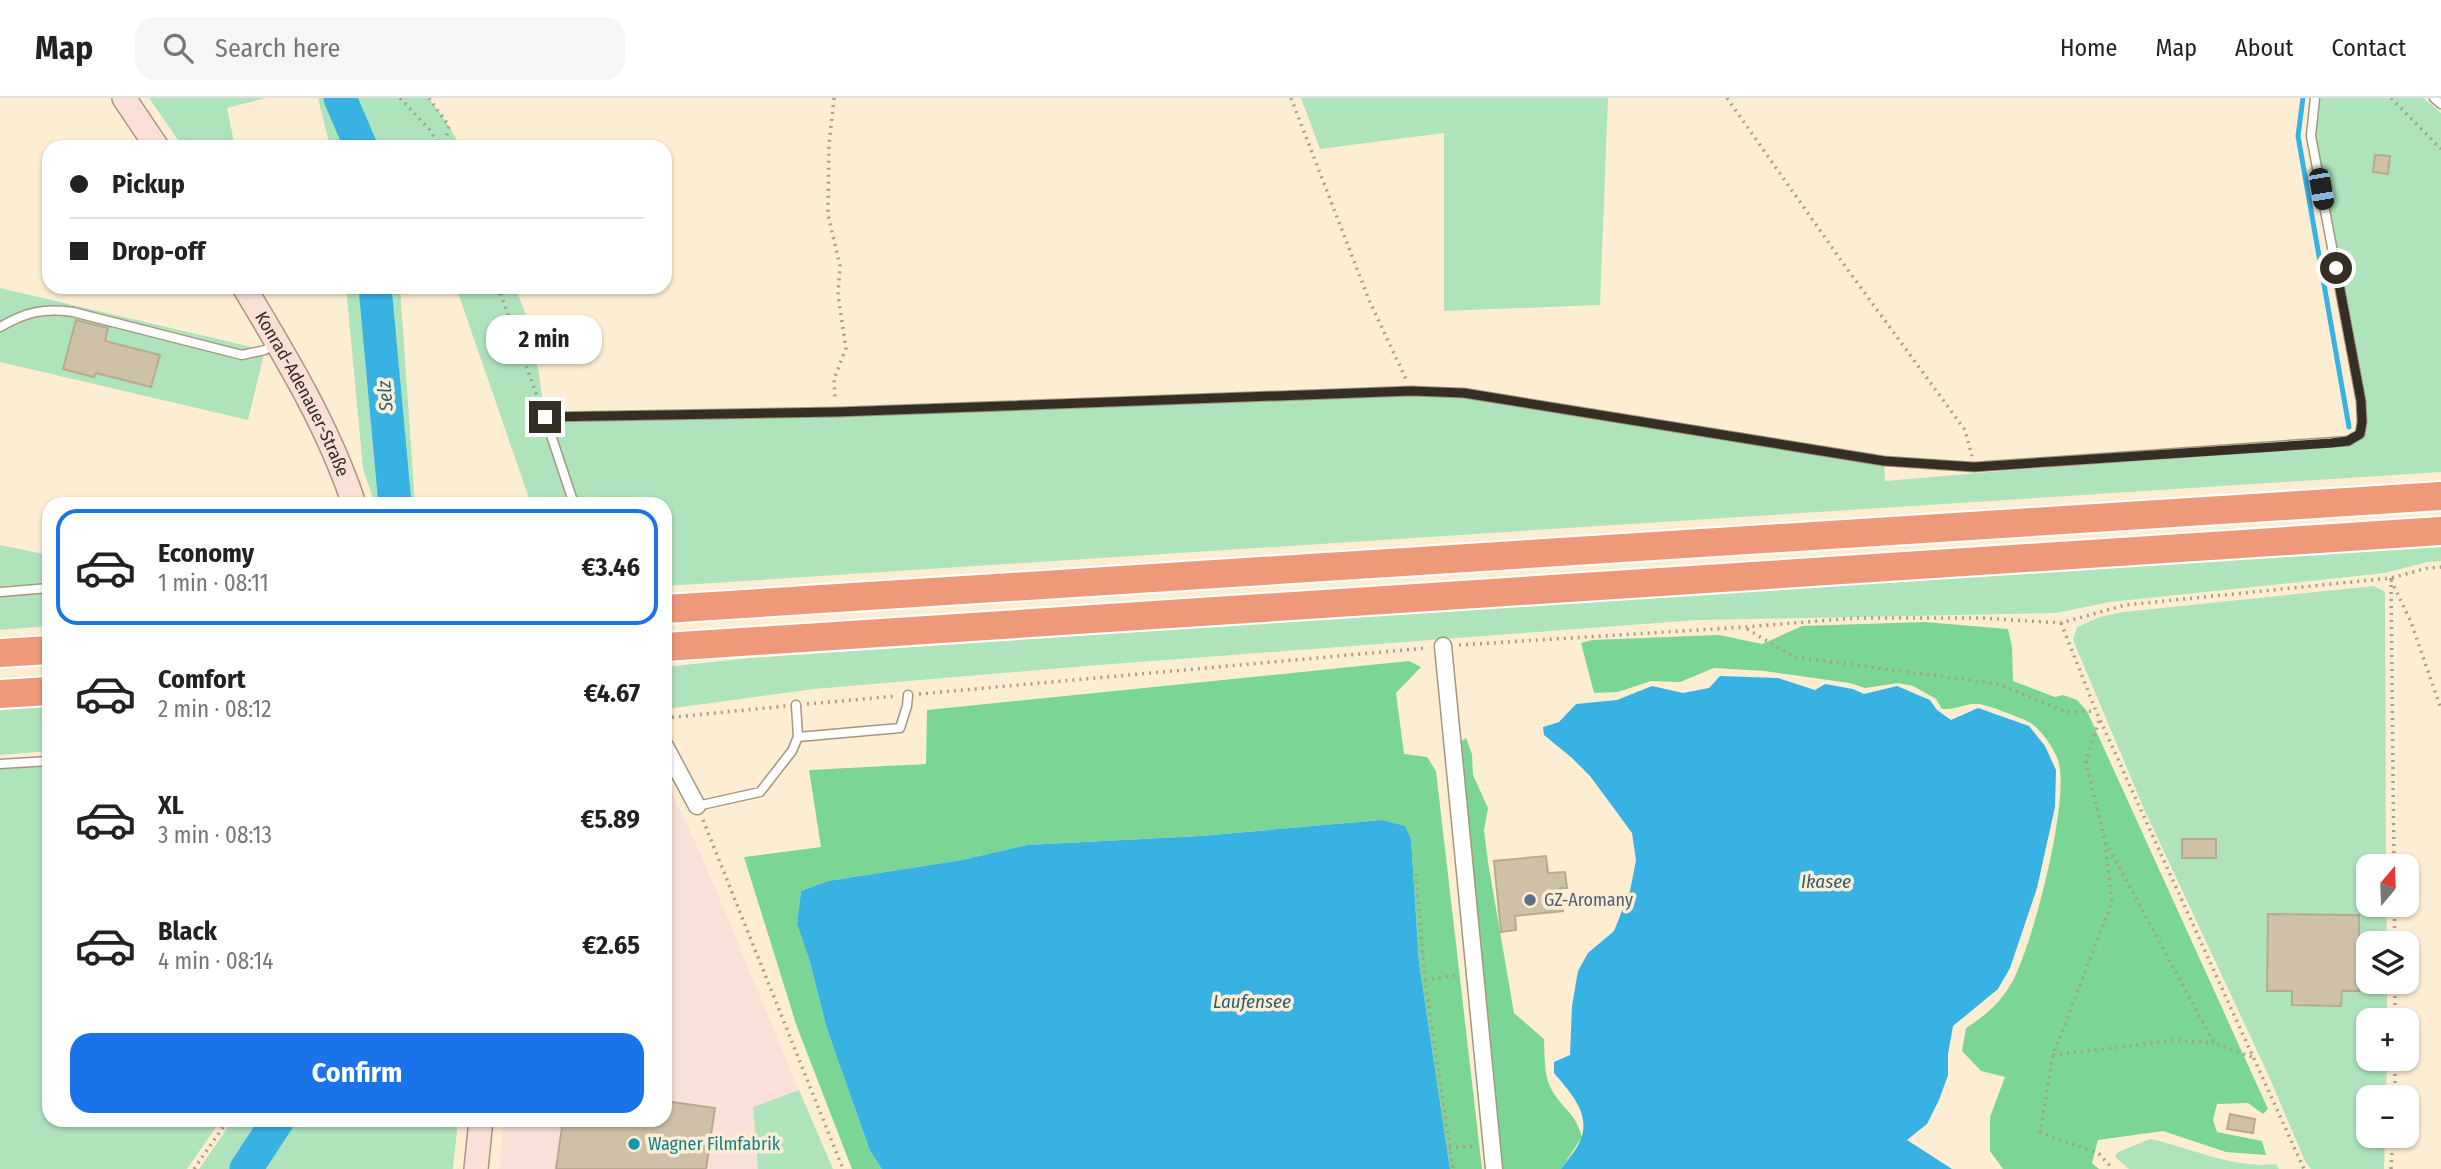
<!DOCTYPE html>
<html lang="en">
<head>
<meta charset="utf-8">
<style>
	:root { --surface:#fff; --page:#f6f6f6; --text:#222; --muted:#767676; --line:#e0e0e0; --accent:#1a73e8 }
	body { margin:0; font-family:"Fira Sans Condensed",sans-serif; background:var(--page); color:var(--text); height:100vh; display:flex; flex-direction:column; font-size:26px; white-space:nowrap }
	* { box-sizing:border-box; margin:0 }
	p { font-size:23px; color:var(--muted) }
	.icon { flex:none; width:38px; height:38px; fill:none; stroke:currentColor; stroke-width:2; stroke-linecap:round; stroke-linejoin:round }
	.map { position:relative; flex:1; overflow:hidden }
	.drawer { position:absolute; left:42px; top:399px; width:630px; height:630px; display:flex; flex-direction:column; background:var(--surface); border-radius:21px; box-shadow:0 2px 5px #0004 }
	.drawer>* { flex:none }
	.top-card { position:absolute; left:42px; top:42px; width:630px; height:154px; border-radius:21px; box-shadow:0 2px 5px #0004; display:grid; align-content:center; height:154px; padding:0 28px; background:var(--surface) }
	.needle { width:46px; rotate:19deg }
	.buttons { position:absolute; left:2356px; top:756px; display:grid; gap:14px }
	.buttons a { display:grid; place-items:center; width:63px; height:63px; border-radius:14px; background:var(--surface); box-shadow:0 2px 5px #0004; font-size:35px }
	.end { position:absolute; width:32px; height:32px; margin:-16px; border:9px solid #342e24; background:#fff; box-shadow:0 0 0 4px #fff }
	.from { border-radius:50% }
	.bubble { position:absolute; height:49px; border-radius:21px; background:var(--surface); box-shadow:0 2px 5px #0004; font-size:23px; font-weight:700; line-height:49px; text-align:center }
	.car { position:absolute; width:21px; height:42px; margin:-21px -10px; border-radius:9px; box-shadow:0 0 5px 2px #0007; background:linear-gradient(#222 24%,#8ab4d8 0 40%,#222 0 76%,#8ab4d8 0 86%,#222 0) }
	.top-card b { display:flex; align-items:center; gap:24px; height:66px; font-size:26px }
	.top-card b+b { border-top:2px solid var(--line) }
	.top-card i { width:18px; height:18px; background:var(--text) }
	ul { padding:12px 0 0; list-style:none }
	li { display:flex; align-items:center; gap:21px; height:116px; margin:0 14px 10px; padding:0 14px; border:4px solid transparent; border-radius:21px }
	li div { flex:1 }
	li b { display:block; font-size:26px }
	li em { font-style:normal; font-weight:700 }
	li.on { border-color:var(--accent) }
	li>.icon { width:63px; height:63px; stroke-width:1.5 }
	.primary-button { display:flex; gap:14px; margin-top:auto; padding:14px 28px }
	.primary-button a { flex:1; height:80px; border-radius:21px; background:var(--accent); color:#fff; font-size:28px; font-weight:700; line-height:80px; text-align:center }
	header { display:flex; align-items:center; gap:42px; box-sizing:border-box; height:98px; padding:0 35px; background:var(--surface); border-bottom:2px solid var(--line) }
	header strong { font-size:33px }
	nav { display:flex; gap:38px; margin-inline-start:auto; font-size:24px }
	.search { width:490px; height:63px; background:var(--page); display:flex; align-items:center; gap:18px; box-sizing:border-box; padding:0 24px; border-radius:21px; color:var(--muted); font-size:26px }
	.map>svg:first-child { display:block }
	.commercial { fill:#f9e0d8 }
	.green { fill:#afe3bc }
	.forest { fill:#7bd595 }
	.water { fill:#38b2e3 }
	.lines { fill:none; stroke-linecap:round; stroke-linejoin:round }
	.stream { stroke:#38b2e3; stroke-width:5 }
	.river { stroke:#38b2e3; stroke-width:33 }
	.building { fill:#cfc1a7; stroke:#b7aa90; stroke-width:2 }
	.service-casing { stroke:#a5977e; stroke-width:11 }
	.minor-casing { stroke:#a5977e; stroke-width:19 }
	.secondary-casing { stroke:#a5977e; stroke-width:26 }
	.motorway-casing { stroke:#fff; stroke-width:32 }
	.path { stroke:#a99e8a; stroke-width:3.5; stroke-dasharray:2 5; stroke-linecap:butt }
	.service { stroke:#fff; stroke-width:8 }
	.minor { stroke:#fff; stroke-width:16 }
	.secondary { stroke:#fae0d7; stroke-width:23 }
	.motorway { stroke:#ed997a; stroke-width:28 }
	.route { stroke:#342e24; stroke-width:9 }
	.service-dot { fill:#5c6f8a; stroke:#fdeed3; stroke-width:2.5 }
	.culture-dot { fill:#0f9aa8; stroke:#fdeed3; stroke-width:2.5 }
	.labels { text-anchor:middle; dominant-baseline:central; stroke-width:7; stroke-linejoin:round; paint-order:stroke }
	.street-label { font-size:18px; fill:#342e24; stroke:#fdeed3 }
	.service-label { font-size:18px; fill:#4e5e75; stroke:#fdeed3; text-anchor:start }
	.culture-label { font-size:18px; fill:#0d838f; stroke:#fdeed3; text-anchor:start }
	.water-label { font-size:19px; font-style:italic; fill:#2e5e73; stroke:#fdeed3 }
</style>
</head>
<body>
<header>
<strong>Map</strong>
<div class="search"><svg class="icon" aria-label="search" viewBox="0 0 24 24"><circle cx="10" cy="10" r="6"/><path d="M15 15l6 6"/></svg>Search here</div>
<nav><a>Home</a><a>Map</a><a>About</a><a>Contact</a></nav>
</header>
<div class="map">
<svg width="2441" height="1071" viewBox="0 0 2441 1071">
	<rect width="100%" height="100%" fill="#fdeed3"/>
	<path class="commercial" d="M665 679 706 768 799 992 753 1009 758 1071H499L504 1022H665Z"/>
	<path class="green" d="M149 0H266L227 10 235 49H183Z
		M318 0H429L449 28 461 49H330Z
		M1301 0H1608L1600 207 1444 213V35L1320 51Z
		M2315 0H2424L2441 15V374L665 488V406H531L456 189H515L533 235 545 319 1464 295 1884 363 1885 383 2331 345 2360 336 2362 324 2311 38Z
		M346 189H400L415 406H375L363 371Z
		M0 190 265 252 248 322 0 264Z
		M2441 446V463L2427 464 2385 475 2110 504 2056 515 1697 522 1099 567 814 591 667 611 665 610V569L751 560Z
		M0 447 49 457V485L0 488Z
		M2374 488 2385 494 2386 768H2368V807H2386L2387 845H2368V884H2387V922H2368V961H2387L2386 999H2368V1038H2385L2384 1071H2311L2306 1065 2267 974 2145 713 2073 542 2077 529 2100 519 2123 514Z
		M49 495V528L0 532V498Z
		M49 606V653L0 657V610Z
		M49 665V1022H221L187 1071H0V668Z
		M799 992 833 1071H758L753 1009Z
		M233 1022H458L453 1071H199Z
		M2150 1041C2192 1050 2233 1071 2276 1066L2279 1071H2129L2115 1059 2118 1054Z"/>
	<path class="forest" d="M1924 524 2008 531 2012 549 2013 583 2055 599 2063 597 2077 602 2087 613 2268 1011 2263 1016 2248 1005 2217 1006 2213 1022 2217 1034 2262 1043 2266 1057 2226 1054 2163 1033 2098 1042 2092 1065 2099 1071H2003L1990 1053V1019L2005 979 1981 973 1962 953 1966 930C1985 918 1999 906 2011 886 2032 851 2071 700 2058 662 2054 650 2040 630 2029 624 2021 620 1988 607 1979 606 1969 604 1956 612 1942 611L1936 601 1913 588 1898 585 1865 590 1850 585 1764 573 1714 570 1680 584 1651 583 1618 594 1594 595 1581 545 1592 542 1719 537 1762 546 1802 528Z
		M1409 563 1421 569 1396 595 1404 656 1427 659 1436 673 1482 1071H1450L1419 864 1411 741 1381 722 1200 738 1027 747 962 762 828 783 801 793 797 826 809 861 827 931 870 1053 882 1071H852L797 929 744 759 821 749 809 672 926 666 927 612Z
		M1466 640 1472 656 1473 677 1488 710 1484 732 1488 764 1514 915 1544 941C1545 961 1543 980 1555 997 1567 1015 1575 1015 1582 1039L1561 1071H1500L1456 647Z"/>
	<path class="water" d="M1720 578 1778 580 1815 592 1825 586 1853 591 1864 596 1897 588 1930 602 1937 612 1951 622 1978 610 2029 628 2045 648 2056 672 2055 709 2037 790 2010 870 1998 891 1953 928 1948 956V977L1939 1002 1927 1026 1907 1042 1952 1071H1561C1568 1061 1579 1049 1582 1038 1589 1013 1569 993 1554 975V964L1570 957 1572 908 1578 873 1588 855 1614 833 1630 793 1636 762 1632 735 1590 678 1572 660 1544 637 1543 629 1559 624 1576 606 1617 602 1652 588 1683 595 1709 590Z
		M1381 722 1405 728 1411 741 1419 864 1450 1071H882L870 1053 827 931 809 861 797 826 801 793 828 783 962 762 1027 747 1200 738Z"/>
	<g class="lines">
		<path class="stream" d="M2303 0 2298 38 2349 329"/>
		<path class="river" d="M340 0 361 49
			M375 189 395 406
			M246 1071 278 1022"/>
	</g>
	<path class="building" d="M2375 57 2390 58 2388 76 2373 74Z
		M76 222 108 230 105 243 160 257 151 289 96 275 94 279 63 271Z
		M2182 741H2216V760H2182Z
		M1546 758 1548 775 1565 774 1567 790H1560L1563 813 1515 818 1516 832 1501 834 1494 763Z
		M2268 816 2359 817V893H2342L2341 908 2292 907V893H2267Z
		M665 1003 715 1010 706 1071H556L563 1022H665Z
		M2230 1016 2255 1021 2253 1035 2227 1031Z"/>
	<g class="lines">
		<defs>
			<path id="service" d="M2434 0 2441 6
				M0 229C26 214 43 210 73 214L242 257 265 252 276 245
				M574 406 545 319 837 314 1411 293 1464 295 1884 363 1974 369 2348 343 2360 336 2362 324 2361 303 2311 38 2315 0
				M0 494 49 490
				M798 639 900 630 907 608 908 597
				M0 666 49 663
				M697 708 760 694 792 653 798 639 796 607"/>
			<path id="minor" d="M1443 548 1494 1071
				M665 648 697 708"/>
			<g id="secondary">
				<path d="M124 0 157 49"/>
				<path id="s1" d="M244 189C286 259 328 328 354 406"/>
				<path d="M476 1071 481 1022"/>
			</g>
			<path id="motorway" d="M665 511 2441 398
				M665 549 2441 433
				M0 555 49 552
				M0 596 49 593"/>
		</defs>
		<use href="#service" class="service-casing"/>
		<use href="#minor" class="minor-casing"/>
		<use href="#secondary" class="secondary-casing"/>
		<use href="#motorway" class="motorway-casing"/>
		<path class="path" d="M400 0 429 31 441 49
			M429 0 449 28 444 49
			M834 0 829 47 828 117 840 168 838 197 846 250 834 281 835 302
			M1291 0 1369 202 1406 281
			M1727 0 1845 168 1965 332 1972 358
			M2391 0 2441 51
			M498 189 541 309
			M2391 480 2394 768
			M2391 482 2411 524 2441 611
			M2061 525 2096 613 2304 1071
			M1747 531 1794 559 1999 586 2066 614 2095 613
			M1459 547 1745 529 1855 520H1982L2061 525 2125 507 2391 480 2428 470 2441 469
			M919 596 1427 550
			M807 606 897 598
			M665 620 786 608
			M2099 623 2086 663 2105 743 2214 945 2252 959
			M703 722 843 1071
			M2105 745 2112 804 2053 957 2040 1034 2099 1056 2113 1071
			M1416 776 1425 882 1453 1071
			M2394 807 2395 845
			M1425 882 1458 877
			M2395 884V922
			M2053 957 2177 942 2214 945
			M2395 999V961
			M1449 1050 1476 1048
			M194 1071 228 1022
			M2391 1071 2393 1038"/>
		<use href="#service" class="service"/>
		<use href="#minor" class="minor"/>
		<use href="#secondary" class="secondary"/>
		<use href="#motorway" class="motorway"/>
	</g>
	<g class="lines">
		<path class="route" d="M545 319 837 314 1411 293 1464 295 1884 363 1974 369 2331 345 2348 343 2360 336 2362 324 2361 303 2336 170"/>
	</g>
	<circle class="service-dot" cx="1530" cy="802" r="7"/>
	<circle class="culture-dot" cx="634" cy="1046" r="7"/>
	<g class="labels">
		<g class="street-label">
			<text stroke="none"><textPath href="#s1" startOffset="122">Konrad-Adenauer-Straße</textPath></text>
		</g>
		<g class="service-label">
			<text x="1544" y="802">GZ-Aromany</text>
		</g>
		<g class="culture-label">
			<text x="648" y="1046">Wagner Filmfabrik</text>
		</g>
		<g class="water-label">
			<text transform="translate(385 298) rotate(-95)">Selz</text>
			<text x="1826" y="783">Ikasee</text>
			<text x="1252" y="903">Laufensee</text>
		</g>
	</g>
</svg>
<div class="buttons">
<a><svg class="needle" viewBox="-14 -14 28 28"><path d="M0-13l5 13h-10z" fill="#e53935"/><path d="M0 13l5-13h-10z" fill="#767676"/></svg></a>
<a><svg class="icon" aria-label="layers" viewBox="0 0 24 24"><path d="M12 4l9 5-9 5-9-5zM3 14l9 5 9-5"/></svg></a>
<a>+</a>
<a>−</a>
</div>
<i class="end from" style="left:2336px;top:170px"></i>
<i class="end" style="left:545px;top:319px"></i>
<div class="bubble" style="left:486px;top:217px;width:116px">2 min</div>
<i class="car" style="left:2321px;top:91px;rotate:170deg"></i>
<div class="top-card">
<b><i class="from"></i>Pickup</b>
<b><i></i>Drop-off</b>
</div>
<section class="drawer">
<ul>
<li class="on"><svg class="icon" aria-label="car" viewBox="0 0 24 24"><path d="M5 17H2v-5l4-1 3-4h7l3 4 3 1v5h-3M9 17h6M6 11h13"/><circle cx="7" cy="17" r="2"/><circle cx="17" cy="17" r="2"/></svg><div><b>Economy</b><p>1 min · 08:11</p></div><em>€3.46</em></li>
<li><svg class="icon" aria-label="car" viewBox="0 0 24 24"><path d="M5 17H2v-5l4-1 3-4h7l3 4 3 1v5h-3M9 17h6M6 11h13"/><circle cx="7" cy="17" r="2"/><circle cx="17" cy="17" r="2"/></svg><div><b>Comfort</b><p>2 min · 08:12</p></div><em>€4.67</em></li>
<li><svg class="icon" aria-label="car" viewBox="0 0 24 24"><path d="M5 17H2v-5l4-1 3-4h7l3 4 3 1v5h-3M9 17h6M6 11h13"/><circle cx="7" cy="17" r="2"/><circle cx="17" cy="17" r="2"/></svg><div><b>XL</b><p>3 min · 08:13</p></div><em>€5.89</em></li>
<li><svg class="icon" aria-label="car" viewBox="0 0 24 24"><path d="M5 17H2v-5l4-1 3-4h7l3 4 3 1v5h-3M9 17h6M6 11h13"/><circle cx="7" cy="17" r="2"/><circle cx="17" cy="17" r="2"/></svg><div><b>Black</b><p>4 min · 08:14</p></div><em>€2.65</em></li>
</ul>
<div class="primary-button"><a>Confirm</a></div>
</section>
</div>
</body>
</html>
